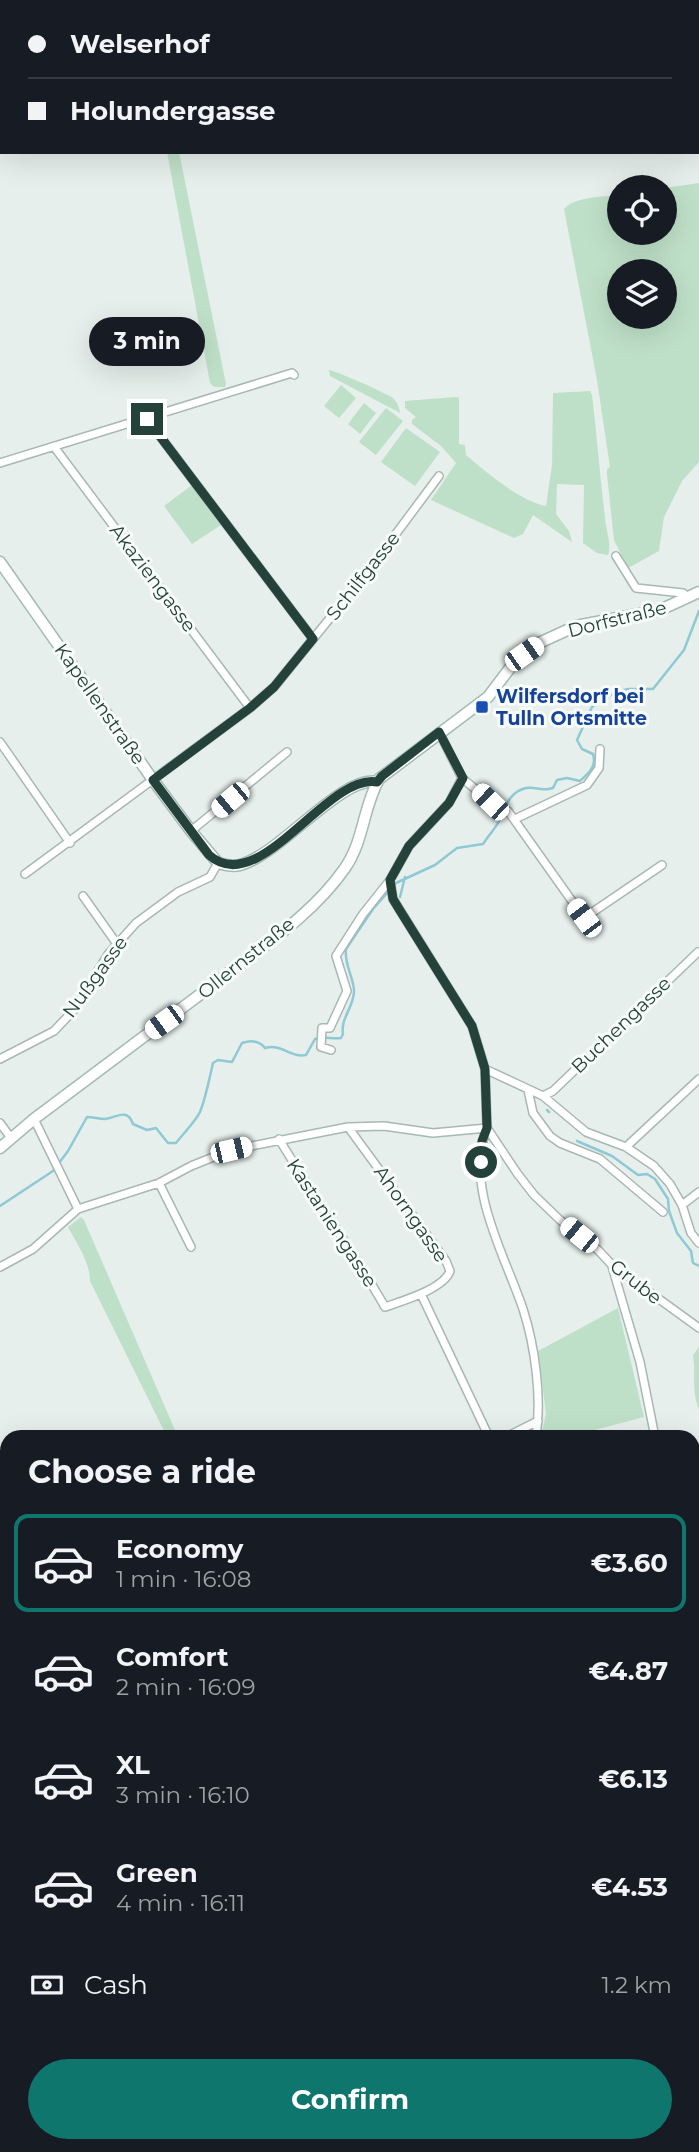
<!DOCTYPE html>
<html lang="en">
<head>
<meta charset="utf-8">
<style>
	:root { --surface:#171b24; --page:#20242c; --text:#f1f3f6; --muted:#9ea1a6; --line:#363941; --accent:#0f766e }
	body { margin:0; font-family:Montserrat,sans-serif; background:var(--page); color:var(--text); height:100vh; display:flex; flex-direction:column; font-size:26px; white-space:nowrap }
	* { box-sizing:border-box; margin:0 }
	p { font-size:23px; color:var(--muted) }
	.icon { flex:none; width:38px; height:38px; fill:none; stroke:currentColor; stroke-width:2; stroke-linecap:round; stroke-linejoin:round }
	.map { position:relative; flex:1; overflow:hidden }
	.drawer { position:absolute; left:0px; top:1430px; width:700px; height:723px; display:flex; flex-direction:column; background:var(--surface); border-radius:21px 21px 0 0; box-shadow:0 7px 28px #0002 }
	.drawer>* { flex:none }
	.hud { position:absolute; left:0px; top:0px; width:700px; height:154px; box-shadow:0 7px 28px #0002; display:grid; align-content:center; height:154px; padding:0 28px; background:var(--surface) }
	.buttons { position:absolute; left:607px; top:175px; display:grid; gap:14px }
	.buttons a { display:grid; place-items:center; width:70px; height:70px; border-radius:50%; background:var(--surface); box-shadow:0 7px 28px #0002; font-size:35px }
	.end { position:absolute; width:32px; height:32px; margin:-16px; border:9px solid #24423a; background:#fff; box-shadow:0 0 0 4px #fff }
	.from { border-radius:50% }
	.bubble { position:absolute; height:49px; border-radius:24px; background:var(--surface); box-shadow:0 7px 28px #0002; font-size:23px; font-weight:700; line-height:49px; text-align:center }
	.car { position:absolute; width:21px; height:42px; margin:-21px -10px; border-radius:9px; box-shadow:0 0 5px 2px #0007; background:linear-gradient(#fff 24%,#345 0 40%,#fff 0 76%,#345 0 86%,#fff 0) }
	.hud b { display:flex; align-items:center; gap:24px; height:66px; font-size:26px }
	.hud b+b { border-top:2px solid var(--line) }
	.hud i { width:18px; height:18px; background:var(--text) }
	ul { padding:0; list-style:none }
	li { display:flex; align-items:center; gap:21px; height:98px; margin:0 14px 10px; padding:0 14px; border:4px solid transparent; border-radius:14px }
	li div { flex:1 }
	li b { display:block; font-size:26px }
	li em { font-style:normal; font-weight:700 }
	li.current { border-color:var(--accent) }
	li>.icon { width:63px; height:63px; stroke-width:1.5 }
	h2 { padding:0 28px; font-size:32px; line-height:84px }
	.pay { display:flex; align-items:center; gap:18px; height:77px; padding:0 28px; font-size:26px }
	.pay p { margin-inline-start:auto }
	.action { display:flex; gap:14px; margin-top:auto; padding:14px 28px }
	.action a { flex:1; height:80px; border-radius:42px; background:var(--accent); color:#fff; font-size:28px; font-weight:700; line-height:80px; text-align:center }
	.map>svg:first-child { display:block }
	.green { fill:#bfe0c8; fill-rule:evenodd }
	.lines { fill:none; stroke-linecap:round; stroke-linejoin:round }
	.stream { stroke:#8ec9d4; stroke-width:2.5 }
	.street-casing { stroke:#a8b8b2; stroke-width:10 }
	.secondary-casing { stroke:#a4bbb3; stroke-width:13 }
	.street { stroke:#fff; stroke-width:7 }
	.secondary { stroke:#fff; stroke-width:10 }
	.route { stroke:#24423a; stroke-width:9 }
	.transit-dot { fill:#1a4fb4; stroke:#f7fbf9; stroke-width:2.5 }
	.labels { text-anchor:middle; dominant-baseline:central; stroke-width:6; stroke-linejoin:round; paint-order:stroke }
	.street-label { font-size:19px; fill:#24423a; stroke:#f7fbf9 }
	.transit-label { font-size:19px; font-weight:bold; fill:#164399; stroke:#f7fbf9; text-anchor:start }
</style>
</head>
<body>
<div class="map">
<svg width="699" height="2152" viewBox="0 0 699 2152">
	<rect width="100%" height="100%" fill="#e6efeb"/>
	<path class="green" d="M167 152H179L226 384 225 387H214L210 383Z
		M699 183V462L682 481 664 517 659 551 628 568 614 540 607 475V469L610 467 597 380 564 209C576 196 603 197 619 195L620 233H665V188ZM620 271H665V317H620Z
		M329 370C336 371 386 393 393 398 397 402 400 408 400 413L330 376Z
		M341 385 356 398 339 418 324 406Z
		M590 391 592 395C597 436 600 477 605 518 606 530 612 545 608 555L597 553 583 543 584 485 557 484 556 514 569 531 572 542 533 515 523 534 514 538 431 500 456 463 441 446 412 424V420L416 417 405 408V401L456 397 459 398V444L465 445 466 455C486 472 520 501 546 506L552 465 553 393Z
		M364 403 376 413 360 434 348 424Z
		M386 408 403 421 376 455 359 442Z
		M406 428 440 452 415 486 381 462Z
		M192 485 221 525 192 544 164 506Z
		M81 1217 84 1220 178 1437H167L90 1281C90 1262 77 1244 68 1227Z
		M618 1308 644 1417 568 1437H541L546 1414 538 1351Z
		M699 1347V1409C691 1391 696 1374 693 1355Z
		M693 1631C699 1658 699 1744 693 1768Z
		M7 1635V1996L0 1988V1638Z
		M699 1779V1817L693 1818V1786Z
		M693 1835H699V2152H0V2061L7 2062V2146H693Z"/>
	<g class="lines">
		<path class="stream" d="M400 897 405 877
			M547 1110 549 1112
			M577 1141 612 1156 638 1175 647 1174 655 1179 668 1199 669 1211 677 1233 691 1251 693 1263 699 1266
			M0 1206 53 1171 68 1151 87 1117C93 1117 99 1119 105 1119 116 1118 127 1107 133 1124L147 1130 156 1128 168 1143H176C183 1134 195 1122 200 1112 206 1097 209 1080 213 1063L218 1060 232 1062 242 1043C251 1040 259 1040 265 1048 281 1043 290 1058 306 1055L315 1039C323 1036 332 1039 341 1038L343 1034C340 1018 355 1006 354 990 353 976 344 964 346 949L373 909 396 883 435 865 457 848 483 844C488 836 495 829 499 821 506 806 509 792 526 788 536 786 540 792 553 788L557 780 567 778 580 781C589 773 597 766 593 754L582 749 577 740 592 707 598 703 616 692 628 689H653L684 650 699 611
			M693 1798 699 1801
			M693 2129 699 2139
			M553 2146 556 2152"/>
		<defs>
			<path id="street" d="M147 419 313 639
				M55 448 250 708
				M0 463 292 373 294 375
				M616 556 636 588 683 593 689 598
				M439 732 462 778 449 803 409 846 390 880 393 899 472 1026 485 1069 487 1128 517 1173 534 1195 560 1220 598 1250 612 1265 699 1328
				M0 742 70 843
				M462 778 498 808 508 811 584 918 662 865
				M515 819 587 785 599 768 600 749
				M191 831 287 752
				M25 874 250 708 274 687 313 639 366 574 439 476
				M83 896 117 944
				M331 1050 321 1047 322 1028H330L347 991 336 956 363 914 390 880
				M0 1059 54 1031 73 1011 109 953 136 923 178 892 210 877 218 863
				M485 1069 543 1096 586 1132 626 1147 654 1166 670 1184 682 1205 691 1233 699 1243
				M528 1090 533 1113 550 1136 560 1143 600 1159 663 1212
				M543 1096 553 1091 698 952
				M34 1119 78 1209
				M0 1123 11 1138
				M487 1128C464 1187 505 1255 523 1309 535 1346 542 1398 536 1437
				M279 1139C313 1196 352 1249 385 1307 402 1301 444 1289 450 1271L446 1261 348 1127
				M626 1147 699 1079
				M159 1183 191 1247
				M682 1205 699 1192
				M612 1266 640 1362 655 1437
				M0 1267 33 1249 78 1209 159 1183 191 1166 231 1150 348 1127 384 1126 433 1133 487 1128
				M421 1294 489 1437
				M506 1437 538 1421
				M693 1617 694 1622"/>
			<path id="secondary" d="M0 562 153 780 191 831 218 863C225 865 233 867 240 865 281 854 341 775 377 782
				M0 1148 34 1119C97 1072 159 1025 222 978 265 945 314 913 345 868 364 841 363 807 379 779L488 697 510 668 524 654 539 643 576 626 660 610 699 592"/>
		</defs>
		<use href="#street" class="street-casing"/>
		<use href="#secondary" class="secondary-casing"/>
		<use href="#street" class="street"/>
		<use href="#secondary" class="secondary"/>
	</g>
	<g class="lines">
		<path class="route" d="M147 419 313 639 274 687 250 708 153 780 209 855C259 900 327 773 377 782L382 776 439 732 463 778 449 803 409 846 390 880 393 899 399 909 472 1026 485 1069 487 1128 482 1141 481 1162"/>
	</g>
	<rect class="transit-dot" x="475" y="700" width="14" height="14" rx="3.5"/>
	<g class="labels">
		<g class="street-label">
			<text transform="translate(363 576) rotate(-52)">Schilfgasse</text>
			<text transform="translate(153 578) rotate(53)">Akaziengasse</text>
			<text transform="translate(617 619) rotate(-14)">Dorfstraße</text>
			<text transform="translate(100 704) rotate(55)">Kapellenstraße</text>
			<text transform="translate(246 958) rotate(-39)">Ollernstraße</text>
			<text transform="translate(95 977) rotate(-54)">Nußgasse</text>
			<text transform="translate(621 1025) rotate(-44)">Buchengasse</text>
			<text transform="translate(411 1214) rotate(55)">Ahorngasse</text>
			<text transform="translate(332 1223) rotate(57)">Kastaniengasse</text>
			<text transform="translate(636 1282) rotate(38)">Grube</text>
		</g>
		<g class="transit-label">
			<text x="496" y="696">Wilfersdorf bei<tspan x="496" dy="22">Tulln Ortsmitte</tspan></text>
		</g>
	</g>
</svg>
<div class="buttons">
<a><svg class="icon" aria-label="locate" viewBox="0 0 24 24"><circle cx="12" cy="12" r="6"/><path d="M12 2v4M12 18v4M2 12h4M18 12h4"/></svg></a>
<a><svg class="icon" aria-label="layers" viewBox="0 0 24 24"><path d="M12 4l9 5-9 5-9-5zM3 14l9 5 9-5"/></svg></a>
</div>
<i class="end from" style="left:481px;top:1162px"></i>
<i class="end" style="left:147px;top:419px"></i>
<div class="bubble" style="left:89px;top:317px;width:116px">3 min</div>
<i class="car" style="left:524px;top:654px;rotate:55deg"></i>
<i class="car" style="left:230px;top:800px;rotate:230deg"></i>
<i class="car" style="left:490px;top:802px;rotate:314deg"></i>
<i class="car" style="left:584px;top:918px;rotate:323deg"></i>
<i class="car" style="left:164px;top:1022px;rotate:234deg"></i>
<i class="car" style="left:231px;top:1150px;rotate:77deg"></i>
<i class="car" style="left:579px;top:1235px;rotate:309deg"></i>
<div class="hud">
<b><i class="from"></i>Welserhof</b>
<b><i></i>Holundergasse</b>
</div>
<section class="drawer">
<h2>Choose a ride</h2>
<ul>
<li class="current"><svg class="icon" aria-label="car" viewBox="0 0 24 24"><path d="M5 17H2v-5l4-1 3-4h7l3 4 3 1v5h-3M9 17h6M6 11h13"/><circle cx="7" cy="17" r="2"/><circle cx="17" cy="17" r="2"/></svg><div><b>Economy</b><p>1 min · 16:08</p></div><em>€3.60</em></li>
<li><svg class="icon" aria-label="car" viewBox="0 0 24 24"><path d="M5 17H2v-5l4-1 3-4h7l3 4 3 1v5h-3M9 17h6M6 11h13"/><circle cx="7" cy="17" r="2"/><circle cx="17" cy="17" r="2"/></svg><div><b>Comfort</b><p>2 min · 16:09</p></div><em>€4.87</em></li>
<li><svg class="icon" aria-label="car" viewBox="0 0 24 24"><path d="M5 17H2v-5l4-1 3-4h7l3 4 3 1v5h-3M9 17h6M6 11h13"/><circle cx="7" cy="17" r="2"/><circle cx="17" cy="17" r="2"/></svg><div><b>XL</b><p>3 min · 16:10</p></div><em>€6.13</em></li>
<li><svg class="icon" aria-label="car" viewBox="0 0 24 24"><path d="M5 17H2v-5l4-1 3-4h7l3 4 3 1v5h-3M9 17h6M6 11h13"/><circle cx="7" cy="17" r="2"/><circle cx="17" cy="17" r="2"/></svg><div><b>Green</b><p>4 min · 16:11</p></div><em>€4.53</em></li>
</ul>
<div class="pay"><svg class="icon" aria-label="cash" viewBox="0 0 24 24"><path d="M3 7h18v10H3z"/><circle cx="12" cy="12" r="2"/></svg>Cash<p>1.2 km</p></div>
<div class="action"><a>Confirm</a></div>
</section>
</div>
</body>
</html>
